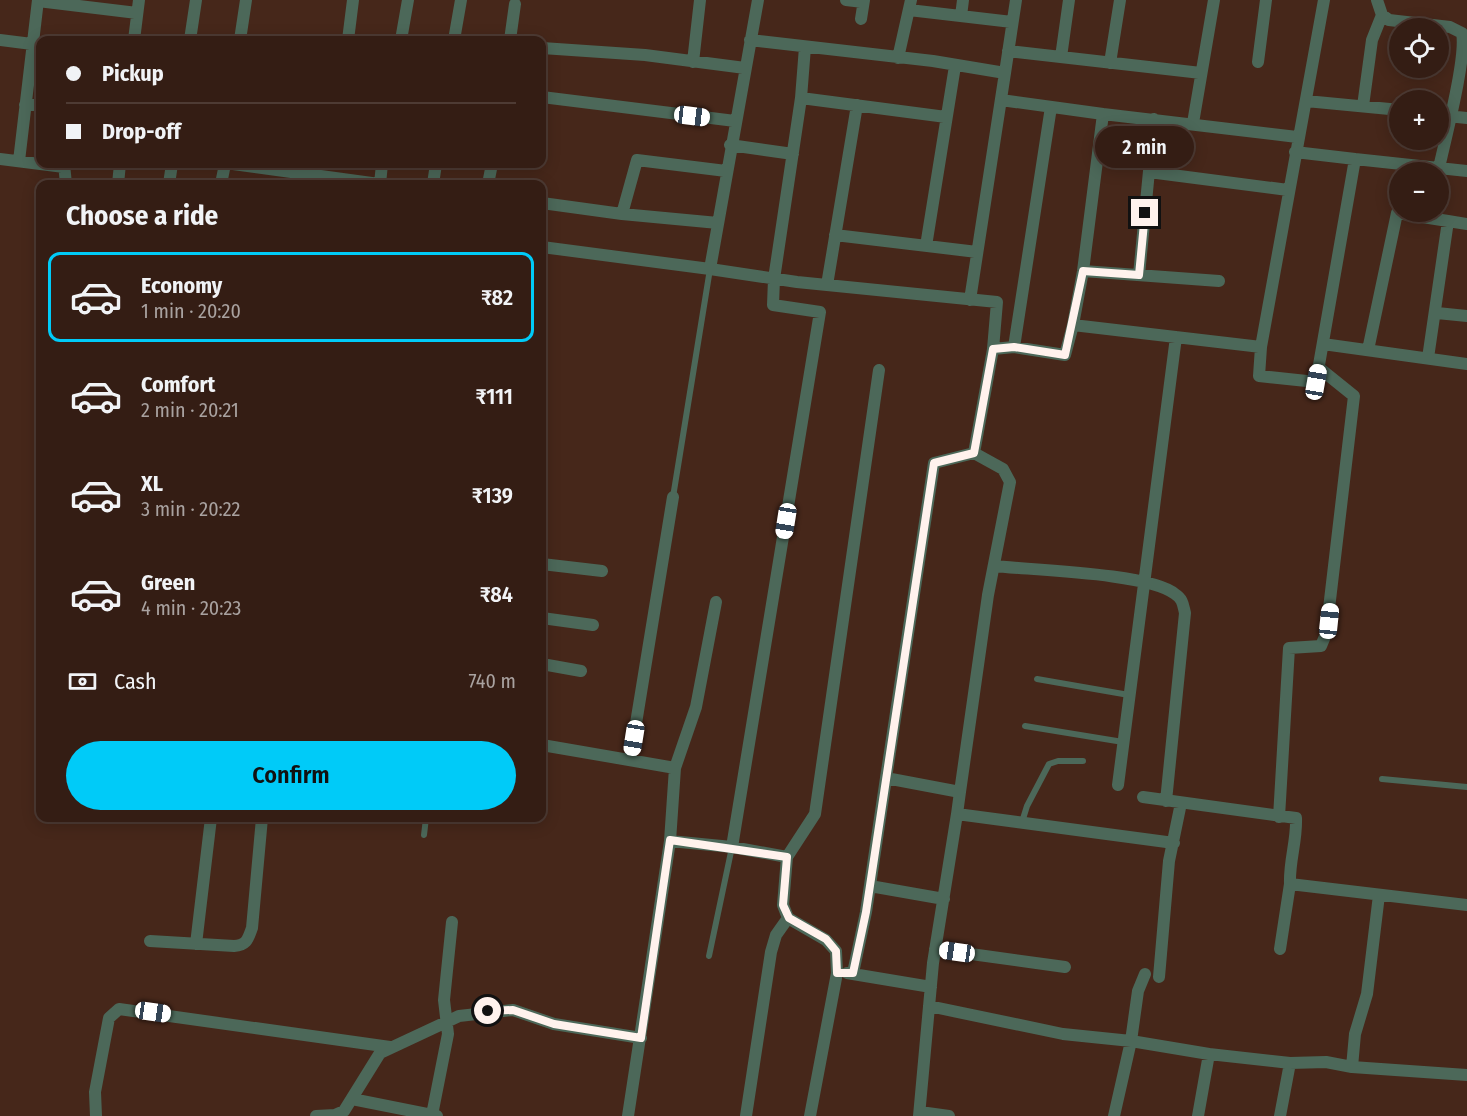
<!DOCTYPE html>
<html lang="en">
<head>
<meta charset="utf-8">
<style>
	:root { --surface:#341d14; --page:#3f2a22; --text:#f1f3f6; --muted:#a9a2a0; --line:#4e3b34; --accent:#00cbf8 }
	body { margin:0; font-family:"Fira Sans Condensed",sans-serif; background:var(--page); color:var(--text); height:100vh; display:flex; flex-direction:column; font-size:22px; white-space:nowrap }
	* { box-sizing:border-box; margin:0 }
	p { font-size:20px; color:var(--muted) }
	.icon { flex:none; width:33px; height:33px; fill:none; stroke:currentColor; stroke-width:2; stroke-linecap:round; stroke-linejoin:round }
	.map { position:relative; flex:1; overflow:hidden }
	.panel { position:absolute; left:36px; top:180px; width:510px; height:642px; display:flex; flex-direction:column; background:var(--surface); border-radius:12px; box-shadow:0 3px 15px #0003,0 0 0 2px var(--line) }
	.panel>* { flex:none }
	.banner { position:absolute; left:36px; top:36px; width:510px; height:132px; border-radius:12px; box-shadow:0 3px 15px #0003,0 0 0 2px var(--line); display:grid; align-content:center; height:132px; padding:0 30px; background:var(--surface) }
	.controls { position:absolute; left:1389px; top:18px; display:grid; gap:12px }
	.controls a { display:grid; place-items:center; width:60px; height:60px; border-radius:50%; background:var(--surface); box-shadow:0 3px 15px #0003,0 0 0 2px var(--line); font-size:30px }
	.end { position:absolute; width:27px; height:27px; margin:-14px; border:8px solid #fff2ed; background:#111; box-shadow:0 0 0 3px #111 }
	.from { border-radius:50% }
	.bubble { position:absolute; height:42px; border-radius:21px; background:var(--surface); box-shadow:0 3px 15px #0003,0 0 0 2px var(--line); font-size:20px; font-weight:600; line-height:42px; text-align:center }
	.car { position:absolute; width:18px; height:36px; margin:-18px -9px; border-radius:8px; box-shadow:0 0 4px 2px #0007; background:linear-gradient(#fff 24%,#345 0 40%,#fff 0 76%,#345 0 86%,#fff 0) }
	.banner b { display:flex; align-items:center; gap:21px; height:57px; font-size:22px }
	.banner b+b { border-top:2px solid var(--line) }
	.banner i { width:15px; height:15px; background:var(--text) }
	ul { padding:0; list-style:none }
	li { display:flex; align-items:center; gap:18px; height:90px; margin:0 12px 9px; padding:0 18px; border:3px solid transparent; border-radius:12px }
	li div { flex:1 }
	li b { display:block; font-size:22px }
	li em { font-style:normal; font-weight:600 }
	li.active { border-color:var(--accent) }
	li>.icon { width:54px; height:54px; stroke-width:1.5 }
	h2 { padding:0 30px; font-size:27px; line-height:72px }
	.pay { display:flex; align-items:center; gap:15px; height:66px; padding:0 30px; font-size:22px }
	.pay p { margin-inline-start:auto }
	.cta { display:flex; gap:12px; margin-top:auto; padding:12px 30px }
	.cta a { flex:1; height:69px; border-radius:36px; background:var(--accent); color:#111; font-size:24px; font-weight:600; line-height:69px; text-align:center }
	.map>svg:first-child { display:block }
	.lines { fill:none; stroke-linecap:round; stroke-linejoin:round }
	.lane { stroke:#4c6859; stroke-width:6 }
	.street { stroke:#4c6859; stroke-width:12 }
	.route { stroke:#fff2ed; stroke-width:8 }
</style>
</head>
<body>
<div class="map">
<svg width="1467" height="1116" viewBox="0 0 1467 1116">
	<rect width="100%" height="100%" fill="#46271a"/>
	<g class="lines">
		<path class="lane" d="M673 497 710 269
			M1037 679 1129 695
			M1025 726 1123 742
			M1382 779 1467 787
			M1022 822 1027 806 1049 764 1058 761H1083
			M424 835 426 818
			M709 956 732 847"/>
		<path class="street" d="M846 0 863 2
			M1324 0 1261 347 1259 376 1316 382 1355 159 1467 171
			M1377 0 1382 15 1389 20 1450 27 1462 33C1467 57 1445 140 1439 168
			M38 1 137 13
			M909 10 1012 22
			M961 16 963 0
			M861 19 864 0
			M0 40 40 45
			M134 40 139 0
			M190 40 196 0
			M240 40 246 0
			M348 40 353 0
			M401 40 408 0
			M454 40 461 0
			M510 40 515 4
			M750 40 933 61 1005 73 1016 0
			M542 48 645 55 745 68
			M1008 51 1201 73
			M1061 57 1069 0
			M898 58 911 0
			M693 62 700 0
			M1258 62 1266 0
			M1110 63 1120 0
			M542 97 735 121
			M801 98 946 117
			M1001 100 1103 114
			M1306 101 1400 110
			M25 105H40
			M1363 106 1372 40 1382 15
			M1438 115 1467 118
			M1193 123 1214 0
			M730 145 793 154
			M1295 152 1355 159
			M0 159 64 167
			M19 161 38 0
			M64 164 66 184
			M233 164 379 184
			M1149 172 1288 190
			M118 184 120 164
			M169 184 172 164
			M221 184 225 164
			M380 184 382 164
			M433 184 436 164
			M488 184 492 164
			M542 203 622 214 637 160 726 171
			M622 214 718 223
			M1448 221 1467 224
			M835 235 977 252
			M926 246 955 66
			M542 247 710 269 758 0
			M710 269 797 282 997 302 993 349 974 453 934 463 886 778 960 792 957 814 1174 843
			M1083 271 1219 281
			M1139 275 1154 119
			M827 285 857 105
			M970 300 1005 73
			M1437 313 1467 316
			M1073 325 1083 271 1103 114 1297 137
			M1323 344 1467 364
			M1014 347 1051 107
			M993 349 1014 347 1065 355 1073 325 1261 347
			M1368 350 1397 213 1448 221 1428 358
			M542 564 602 571
			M994 566C1031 570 1150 573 1175 594 1183 599 1183 605 1185 613L1166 801
			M542 618 593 625
			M542 664 581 671
			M542 745 675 768 670 841 732 847 787 857 783 905 788 918 826 940 836 951 837 973 810 1116
			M630 760 673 497
			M675 768 696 707 716 602
			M1118 785 1176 337
			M960 792 988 595 1010 482 1003 469 974 453
			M1143 797 1296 818C1297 841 1289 861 1290 884L1467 905
			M1279 817 1289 648 1321 646 1326 634 1354 396 1318 367
			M732 847 820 312 773 305 774 279 801 98 805 47
			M787 857 815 814 879 370
			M870 886 944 899
			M150 941 234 946C247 945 248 939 252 928L262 818
			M196 944 211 818
			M935 949 1065 967
			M1280 949 1290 884
			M847 973 931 987
			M853 973 866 912 886 778
			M1159 977 1169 861 1181 803
			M929 1006 1063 1034 1131 1041 1209 1054 1290 1063 1326 1062 1352 1067 1467 1075
			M1352 1067 1355 1034 1367 994 1379 895
			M352 1099 437 1116
			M920 1112 949 1116
			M432 1115 448 1034 444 1000 452 922
			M96 1116 95 1092 109 1018 119 1009 390 1047
			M316 1116 335 1115 344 1111 380 1053 459 1016 513 1010 554 1024 641 1038
			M628 1116 670 841
			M746 1116 771 952 776 935 788 918
			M919 1116 933 963 957 814
			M1114 1116 1131 1041 1138 991 1145 974
			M1198 1116 1209 1054
			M1280 1116 1290 1063"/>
	</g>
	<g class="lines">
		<path class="route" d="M488 1011 513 1010 554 1024 641 1038 670 840 787 857 783 905 789 918 826 939 836 951 837 973H853L866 912 934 463 974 453 993 349 1014 347 1065 355 1083 271 1139 275 1145 213"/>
	</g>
</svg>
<div class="controls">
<a><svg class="icon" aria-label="locate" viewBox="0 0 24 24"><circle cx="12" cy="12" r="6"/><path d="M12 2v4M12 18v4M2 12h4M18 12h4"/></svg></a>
<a>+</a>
<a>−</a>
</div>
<i class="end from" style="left:488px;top:1011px"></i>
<i class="end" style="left:1145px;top:213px"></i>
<div class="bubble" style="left:1095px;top:126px;width:99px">2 min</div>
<i class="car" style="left:692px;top:116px;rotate:97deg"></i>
<i class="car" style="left:1316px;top:382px;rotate:10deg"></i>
<i class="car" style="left:786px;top:521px;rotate:189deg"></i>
<i class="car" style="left:1329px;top:621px;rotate:6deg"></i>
<i class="car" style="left:634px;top:738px;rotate:189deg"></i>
<i class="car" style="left:957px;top:952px;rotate:278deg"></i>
<i class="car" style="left:153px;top:1012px;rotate:98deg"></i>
<div class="banner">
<b><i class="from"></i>Pickup</b>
<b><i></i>Drop-off</b>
</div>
<section class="panel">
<h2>Choose a ride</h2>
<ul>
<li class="active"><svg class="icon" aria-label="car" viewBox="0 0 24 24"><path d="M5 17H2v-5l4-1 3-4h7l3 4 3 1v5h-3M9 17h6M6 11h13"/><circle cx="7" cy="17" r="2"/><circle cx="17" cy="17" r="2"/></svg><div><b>Economy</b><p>1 min · 20:20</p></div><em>₹82</em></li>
<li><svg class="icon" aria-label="car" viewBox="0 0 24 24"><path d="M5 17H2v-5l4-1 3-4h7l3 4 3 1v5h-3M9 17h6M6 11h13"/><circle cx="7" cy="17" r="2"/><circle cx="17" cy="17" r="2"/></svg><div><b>Comfort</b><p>2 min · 20:21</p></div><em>₹111</em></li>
<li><svg class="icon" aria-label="car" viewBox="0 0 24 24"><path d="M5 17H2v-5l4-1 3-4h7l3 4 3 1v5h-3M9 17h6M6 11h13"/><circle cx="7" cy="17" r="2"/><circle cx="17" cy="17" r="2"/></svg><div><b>XL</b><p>3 min · 20:22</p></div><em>₹139</em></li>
<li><svg class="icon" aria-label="car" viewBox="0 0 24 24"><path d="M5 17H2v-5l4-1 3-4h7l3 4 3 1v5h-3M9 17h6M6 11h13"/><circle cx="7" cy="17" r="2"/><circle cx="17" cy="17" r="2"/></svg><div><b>Green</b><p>4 min · 20:23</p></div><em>₹84</em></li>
</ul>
<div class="pay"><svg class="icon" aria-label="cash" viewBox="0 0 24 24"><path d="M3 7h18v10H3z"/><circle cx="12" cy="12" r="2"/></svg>Cash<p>740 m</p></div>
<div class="cta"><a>Confirm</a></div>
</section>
</div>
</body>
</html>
